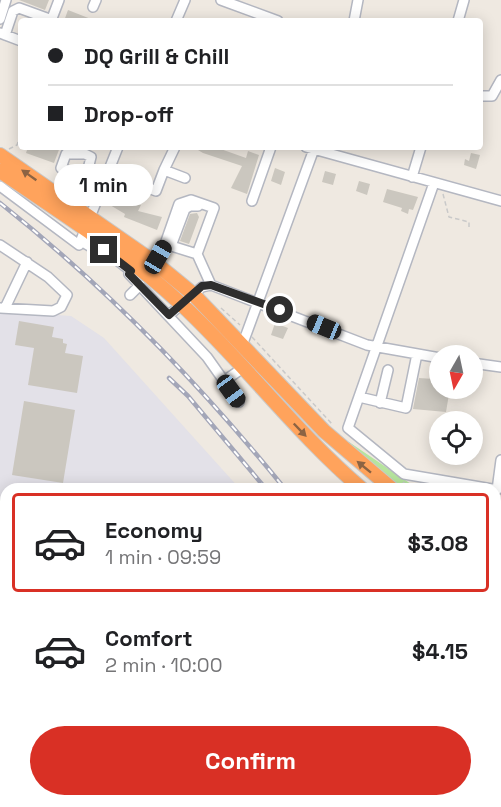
<!DOCTYPE html>
<html lang="en">
<head>
<meta charset="utf-8">
<style>
	:root { --surface:#fff; --page:#f2f2f2; --text:#202124; --muted:#757577; --line:#e0e0e0; --accent:#d93025 }
	body { margin:0; font-family:"Space Grotesk",sans-serif; background:var(--page); color:var(--text); height:100vh; display:flex; flex-direction:column; font-size:22px; white-space:nowrap }
	* { box-sizing:border-box; margin:0 }
	p { font-size:20px; color:var(--muted) }
	.icon { flex:none; width:33px; height:33px; fill:none; stroke:currentColor; stroke-width:2; stroke-linecap:round; stroke-linejoin:round }
	.map { position:relative; flex:1; overflow:hidden }
	.panel { position:absolute; left:0px; top:483px; width:501px; height:324px; display:flex; flex-direction:column; background:var(--surface); border-radius:18px 18px 0 0; box-shadow:0 3px 15px #0003 }
	.panel>* { flex:none }
	.banner { position:absolute; left:18px; top:18px; width:465px; height:132px; border-radius:6px; box-shadow:0 3px 15px #0003; display:grid; align-content:center; height:132px; padding:0 30px; background:var(--surface) }
	.needle { width:39px; rotate:189deg }
	.controls { position:absolute; left:429px; top:345px; display:grid; gap:12px }
	.controls a { display:grid; place-items:center; width:54px; height:54px; border-radius:50%; background:var(--surface); box-shadow:0 3px 15px #0003; font-size:30px }
	.end { position:absolute; width:27px; height:27px; margin:-14px; border:8px solid #2e2e2e; background:#fff; box-shadow:0 0 0 3px #fff }
	.from { border-radius:50% }
	.bubble { position:absolute; height:42px; border-radius:21px; background:var(--surface); box-shadow:0 3px 15px #0003; font-size:20px; font-weight:700; line-height:42px; text-align:center }
	.car { position:absolute; width:18px; height:36px; margin:-18px -9px; border-radius:8px; box-shadow:0 0 4px 2px #0007; background:linear-gradient(#222 24%,#8ab4d8 0 40%,#222 0 76%,#8ab4d8 0 86%,#222 0) }
	.banner b { display:flex; align-items:center; gap:21px; height:57px; font-size:22px }
	.banner b+b { border-top:2px solid var(--line) }
	.banner i { width:15px; height:15px; background:var(--text) }
	ul { padding:10px 0 0; list-style:none }
	li { display:flex; align-items:center; gap:18px; height:99px; margin:0 12px 9px; padding:0 18px; border:3px solid transparent; border-radius:6px }
	li div { flex:1 }
	li b { display:block; font-size:22px }
	li em { font-style:normal; font-weight:700 }
	li.current { border-color:var(--accent) }
	li>.icon { width:54px; height:54px; stroke-width:1.5 }
	.button { display:flex; gap:12px; margin-top:auto; padding:12px 30px }
	.button a { flex:1; height:69px; border-radius:36px; background:var(--accent); color:#fff; font-size:24px; font-weight:700; line-height:69px; text-align:center }
	.map>svg:first-child { display:block }
	.industrial { fill:#e3e1e8 }
	.green { fill:#b6e59e }
	.pitch { fill:#c9ec9a }
	.water { fill:#75cff0 }
	.building { fill:#cbc7bf }
	.lines { fill:none; stroke-linecap:round; stroke-linejoin:round }
	.minor-casing { stroke:#b4b7c1; stroke-width:12 }
	.highway-casing { stroke:#c9c9c9; stroke-width:16 }
	.path { stroke:#c9c9c9; stroke-width:1.5; stroke-dasharray:4.5 3; stroke-linecap:butt }
	.minor { stroke:#fff; stroke-width:9 }
	.highway { stroke:#ffa35c; stroke-width:14 }
	.rail-casing { stroke:#a3a6b8; stroke-width:4.5 }
	.rail { stroke:#fff; stroke-width:2; stroke-dasharray:7; stroke-linecap:butt }
	.oneway { fill:#8c6343 }
	.route { stroke:#2e2e2e; stroke-width:8 }
</style>
</head>
<body>
<div class="map">
<svg width="501" height="807" viewBox="0 0 501 807">
	<rect width="100%" height="100%" fill="#efe9e1"/>
	<path class="industrial" d="M0 311 71 316 104 338 240 489H6V501L0 500Z"/>
	<path class="green" d="M349 442 411 484 444 489H399L347 446Z
		M0 500 6 501V801H342L341 807H23L0 802Z"/>
	<path class="pitch" d="M257 801H325L321 807H255Z"/>
	<path class="water" d="M6 609V657L0 653V612Z
		M108 801H161V805L115 807Z"/>
	<path class="building" d="M19 0H49L45 10Z
		M68 10 96 21H64Z
		M28 147H60L54 163 26 153Z
		M193 147H215L246 158 248 151 259 155 247 194 231 188 242 166 203 153Z
		M471 153 480 155 476 169 464 165 465 159 469 161Z
		M275 168 285 172 281 185 271 181Z
		M325 171 336 174 333 185 322 182Z
		M359 181 370 184 367 195 356 191Z
		M387 189 418 197 413 210 409 209 408 214 401 211 402 208 383 202Z
		M123 196 141 205 138 211 162 217 157 230 124 217 125 214 110 205 113 197 122 200Z
		M197 213 199 217 189 244 180 241 190 214Z
		M19 321 54 327 52 337 63 339V343L67 344 65 353 83 356 77 393 28 385 34 348 15 345Z
		M275 323 288 328 283 339 271 335Z
		M434 374 440 375V388H450L446 412 413 409 419 378 434 379Z
		M24 401 75 410 63 483 12 475Z
		M0 510 6 511 3 541H0Z"/>
	<g class="lines">
		<defs>
			<path id="minor" d="M221 0 278 21
				M93 7 96 0
				M0 19 6 0
				M51 21 59 0
				M176 21 185 0
				M354 21 358 0
				M458 21 464 0
				M0 33 21 41
				M5 35 13 11 19 8 52 20
				M480 96H492L501 80
				M175 147 164 170 185 178
				M306 147 501 201
				M109 173 156 191 164 170
				M86 177 91 157 85 154H66L61 168 64 169 104 184
				M412 177 421 147
				M434 183 348 428 404 474 492 489
				M0 186 79 245 118 147
				M252 201 271 147
				M81 241 93 248 104 250 131 271
				M165 244 179 204 191 200 214 208 197 254
				M0 245 48 277 67 295 61 307 53 311 0 308
				M171 246 185 209 190 206H198
				M154 262 165 244 197 254 211 285
				M134 266 129 274 207 357 224 381 243 368
				M130 295 140 285
				M5 308 27 262
				M169 315 202 287 211 285 367 345 440 358
				M243 343 314 149
				M472 363 501 367
				M224 381 239 402
				M359 397 406 408 417 354
				M380 403 388 370
				M497 490 501 460
				M495 616 501 617
				M188 807 189 801
				M207 807 208 801
				M226 807 227 801
				M355 807 356 801
				M376 807 377 801"/>
			<path id="highway" d="M0 155 154 262 193 294 324 431 392 489
				M0 171C61 213 126 253 180 303 244 362 296 433 362 489
				M495 552 501 555
				M495 575 501 578"/>
		</defs>
		<use href="#minor" class="minor-casing"/>
		<use href="#highway" class="highway-casing"/>
		<path class="path" d="M9 149 17 145 21 133
			M443 194 449 217 469 222V227
			M221 308 240 325
			M252 337 332 424
			M403 482 412 489
			M0 578 6 580
			M0 597 6 594
			M0 795 6 797
			M22 801 60 807
			M177 807 178 801
			M237 807 238 801
			M327 807 331 801"/>
		<use href="#minor" class="minor"/>
		<use href="#highway" class="highway"/>
		<defs>
			<path id="rail" d="M0 203C106 287 200 384 285 489
				M169 378 188 396 266 489
				M495 751 501 759"/>
		</defs>
		<use href="#rail" class="rail-casing"/>
		<use href="#rail" class="rail"/>
	</g>
	<defs><path id="oneway-solid" d="M-6-.8H1V-3.2L6.5 0L1 3.2V.8H-6Z" transform="scale(1.5)"/></defs>
	<g class="oneway">
		<use href="#oneway-solid" transform="translate(29 175) rotate(-145)"/>
		<use href="#oneway-solid" transform="translate(300 430) rotate(46)"/>
		<use href="#oneway-solid" transform="translate(364 467) rotate(-141)"/>
	</g>
	<g class="lines">
		<path class="route" d="M104 250 131 271 129 274 169 315 202 286 211 285 280 310"/>
	</g>
</svg>
<div class="controls">
<a><svg class="needle" viewBox="-14 -14 28 28"><path d="M0-13l5 13h-10z" fill="#e53935"/><path d="M0 13l5-13h-10z" fill="#757577"/></svg></a>
<a><svg class="icon" aria-label="locate" viewBox="0 0 24 24"><circle cx="12" cy="12" r="6"/><path d="M12 2v4M12 18v4M2 12h4M18 12h4"/></svg></a>
</div>
<i class="end from" style="left:280px;top:310px"></i>
<i class="end" style="left:104px;top:250px"></i>
<div class="bubble" style="left:54px;top:164px;width:99px">1 min</div>
<i class="car" style="left:158px;top:257px;rotate:30deg"></i>
<i class="car" style="left:324px;top:327px;rotate:292deg"></i>
<i class="car" style="left:231px;top:391px;rotate:144deg"></i>
<div class="banner">
<b><i class="from"></i>DQ Grill &amp; Chill</b>
<b><i></i>Drop-off</b>
</div>
<section class="panel">
<ul>
<li class="current"><svg class="icon" aria-label="car" viewBox="0 0 24 24"><path d="M5 17H2v-5l4-1 3-4h7l3 4 3 1v5h-3M9 17h6M6 11h13"/><circle cx="7" cy="17" r="2"/><circle cx="17" cy="17" r="2"/></svg><div><b>Economy</b><p>1 min · 09:59</p></div><em>$3.08</em></li>
<li><svg class="icon" aria-label="car" viewBox="0 0 24 24"><path d="M5 17H2v-5l4-1 3-4h7l3 4 3 1v5h-3M9 17h6M6 11h13"/><circle cx="7" cy="17" r="2"/><circle cx="17" cy="17" r="2"/></svg><div><b>Comfort</b><p>2 min · 10:00</p></div><em>$4.15</em></li>
</ul>
<div class="button"><a>Confirm</a></div>
</section>
</div>
</body>
</html>
